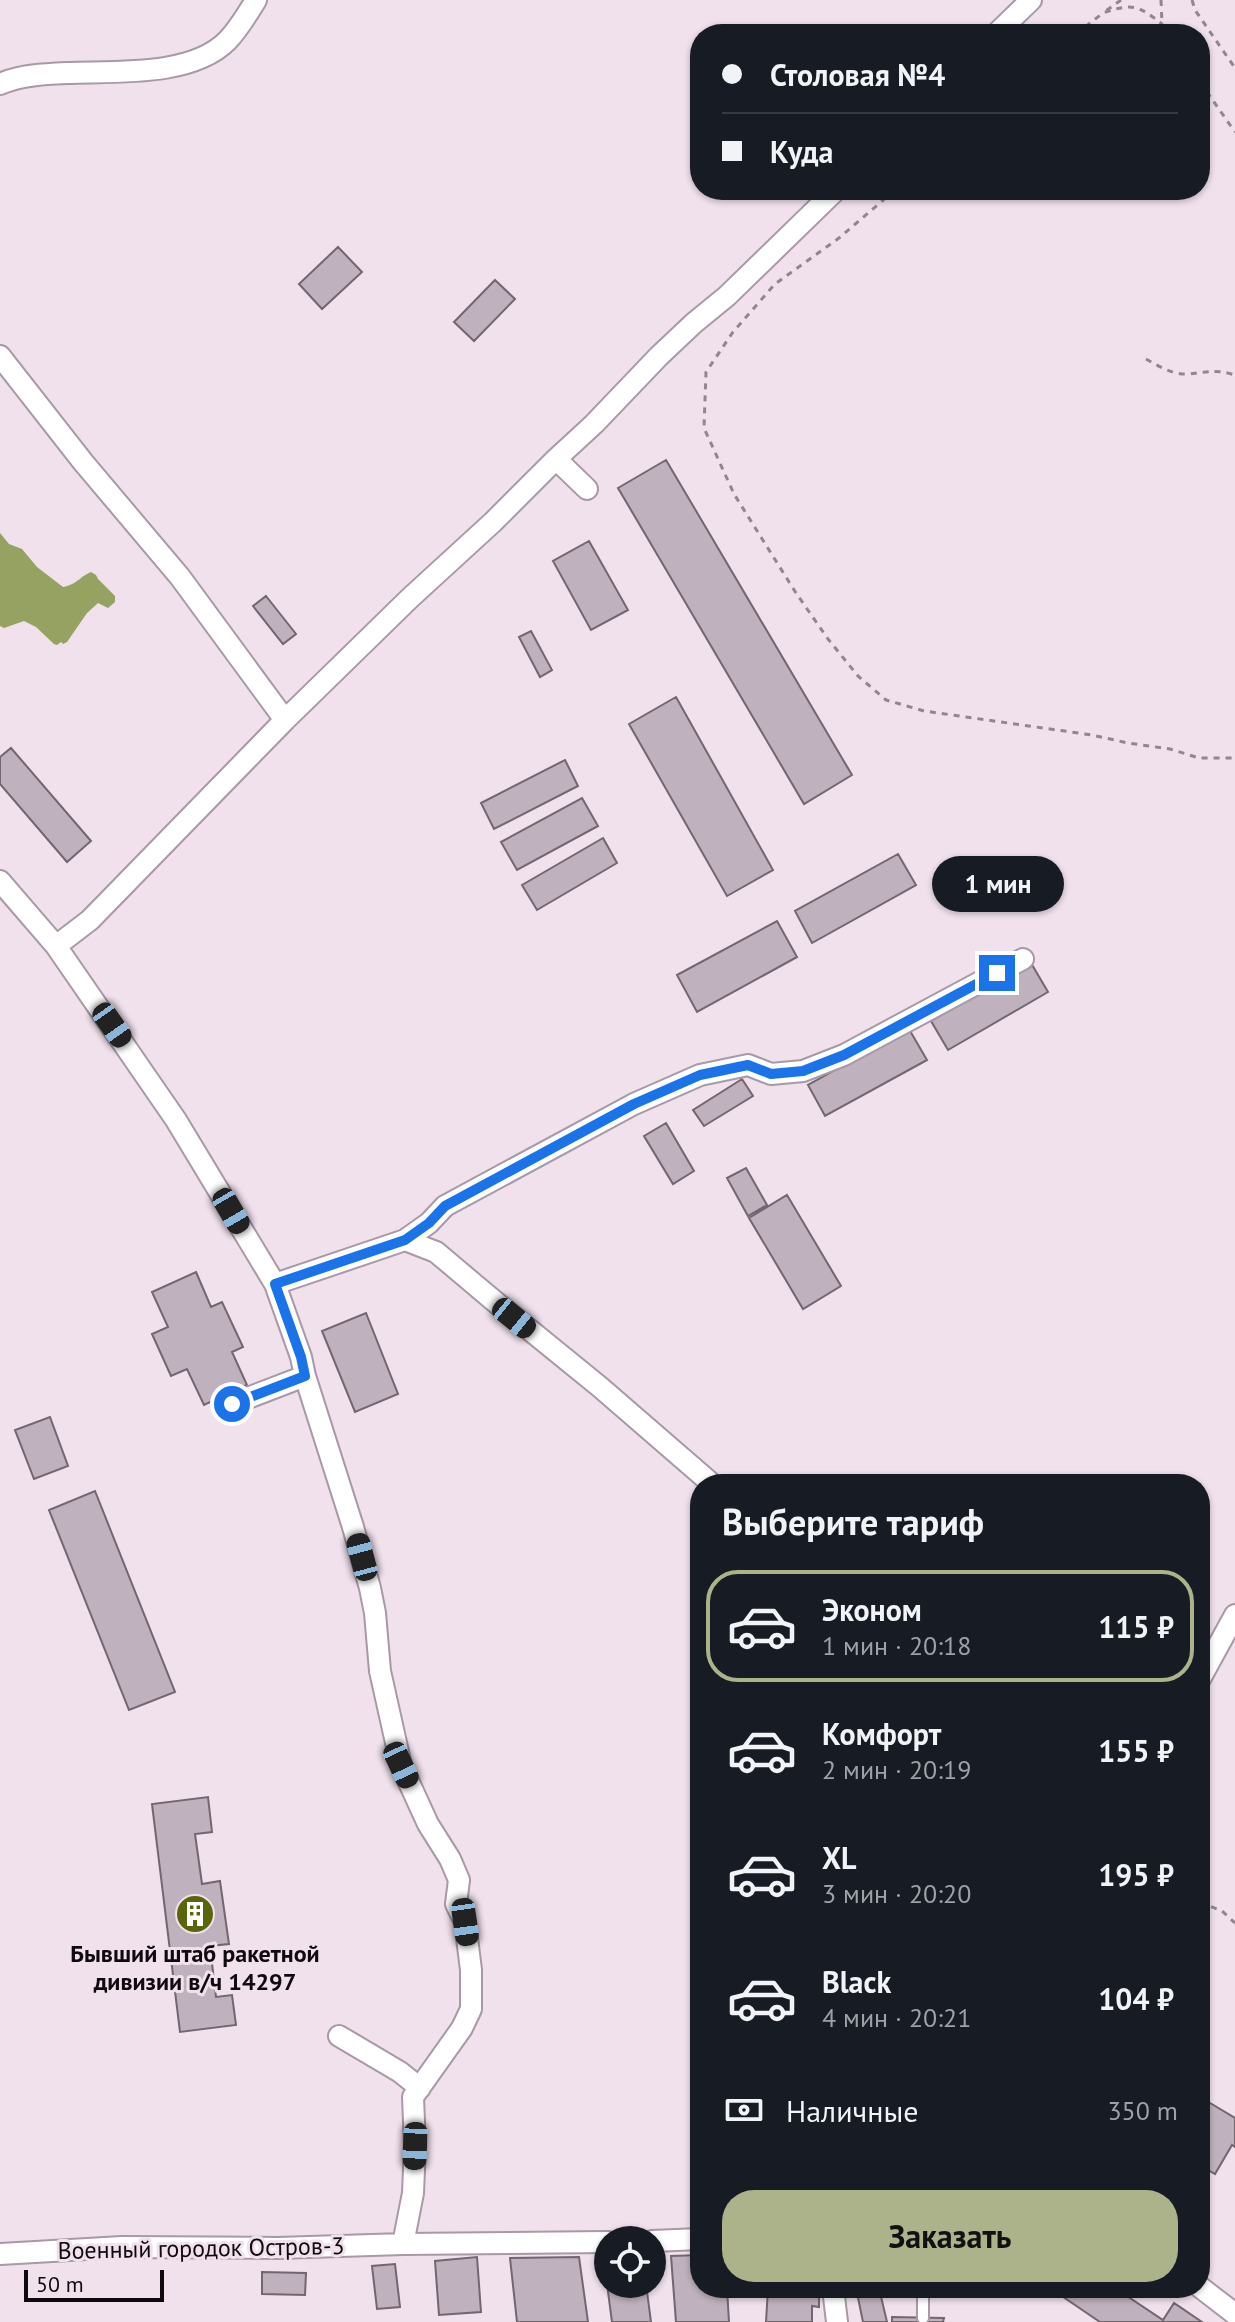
<!DOCTYPE html>
<html lang="ru">
<head>
<meta charset="utf-8">
<style>
	:root { --surface:#171b24; --page:#242831; --text:#f1f3f6; --muted:#9ea1a6; --line:#363941; --accent:#acb38b }
	body { margin:0; font-family:"PT Sans",sans-serif; background:var(--page); color:var(--text); height:100vh; display:flex; flex-direction:column; font-size:30px; white-space:nowrap }
	* { box-sizing:border-box; margin:0 }
	p { font-size:26px; color:var(--muted) }
	.icon { flex:none; width:44px; height:44px; fill:none; stroke:currentColor; stroke-width:2; stroke-linecap:round; stroke-linejoin:round }
	.map { position:relative; flex:1; overflow:hidden }
	.drawer { position:absolute; left:690px; top:1474px; width:520px; height:824px; display:flex; flex-direction:column; background:var(--surface); border-radius:32px; box-shadow:0 2px 6px #0004 }
	.drawer>* { flex:none }
	.guide { position:absolute; left:690px; top:24px; width:520px; height:176px; border-radius:32px; box-shadow:0 2px 6px #0004; display:grid; align-content:center; height:176px; padding:0 32px; background:var(--surface) }
	.buttons { position:absolute; left:594px; top:2226px; display:grid; gap:16px }
	.buttons a { display:grid; place-items:center; width:72px; height:72px; border-radius:50%; background:var(--surface); box-shadow:0 2px 6px #0004; font-size:40px }
	.scale { position:absolute; left:24px; bottom:20px; width:140px; box-sizing:border-box; padding-left:8px; border:4px solid #0f0a0e; border-top:0; font-size:22px; line-height:28px; white-space:nowrap; color:#0f0a0e; -webkit-text-stroke:6px #f0e1ed; paint-order:stroke }
	.end { position:absolute; width:36px; height:36px; margin:-18px; border:10px solid #1a73e8; background:#fff; box-shadow:0 0 0 4px #fff }
	.from { border-radius:50% }
	.bubble { position:absolute; height:56px; border-radius:28px; background:var(--surface); box-shadow:0 2px 6px #0004; font-size:26px; font-weight:800; line-height:56px; text-align:center }
	.car { position:absolute; width:24px; height:48px; margin:-24px -12px; border-radius:10px; box-shadow:0 0 6px 2px #0007; background:linear-gradient(#222 24%,#8ab4d8 0 40%,#222 0 76%,#8ab4d8 0 86%,#222 0) }
	.guide b { display:flex; align-items:center; gap:28px; height:76px; font-size:30px }
	.guide b+b { border-top:2px solid var(--line) }
	.guide i { width:20px; height:20px; background:var(--text) }
	ul { padding:0; list-style:none }
	li { display:flex; align-items:center; gap:24px; height:112px; margin:0 16px 12px; padding:0 16px; border:4px solid transparent; border-radius:32px }
	li div { flex:1 }
	li b { display:block; font-size:30px }
	li em { font-style:normal; font-weight:800 }
	li.on { border-color:var(--accent) }
	li>.icon { width:72px; height:72px; stroke-width:1.5 }
	h2 { padding:0 32px; font-size:36px; line-height:96px }
	.pay { display:flex; align-items:center; gap:20px; height:88px; padding:0 32px; font-size:30px }
	.pay p { margin-inline-start:auto }
	.action { display:flex; gap:16px; margin-top:auto; padding:16px 32px }
	.action a { flex:1; height:92px; border-radius:32px; background:var(--accent); color:#111; font-size:32px; font-weight:800; line-height:92px; text-align:center }
	.map>svg:first-child { display:block }
	.water { fill:#95a261 }
	.building { fill:#bfb1bd; stroke:#736671; stroke-width:2 }
	.lines { fill:none; stroke-linecap:round; stroke-linejoin:round }
	.service-casing { stroke:#a799a5; stroke-width:14 }
	.minor-casing { stroke:#a799a5; stroke-width:24 }
	.path { stroke:#91868f; stroke-width:3; stroke-dasharray:6 6; stroke-linecap:butt }
	.service { stroke:#fff; stroke-width:10 }
	.minor { stroke:#fff; stroke-width:20 }
	.route { stroke:#1a73e8; stroke-width:10 }
	.labels { text-anchor:middle; dominant-baseline:central; stroke-width:6; stroke-linejoin:round; paint-order:stroke }
	.poi-label { font-size:24px; font-weight:bold; fill:#0f0a0e; stroke:#f0e1ed }
	.street-label { font-size:24px; fill:#0f0a0e; stroke:#f0e1ed }
</style>
</head>
<body>
<div class="map">
<svg width="1235" height="2322" viewBox="0 0 1235 2322">
	<rect width="100%" height="100%" fill="#f0e1ed"/>
	<path class="water" d="M0 533 9 544 22 549 37 567 63 587C78 584 79 577 91 572L96 575 98 579 115 596V602L108 608 98 603 87 613 67 642 63 644 61 642 57 645 54 644 36 627 24 621 4 628 0 626Z"/>
	<path class="building" d="M338 247 362 272 322 309 299 284Z
		M495 280 515 299 474 341 454 322Z
		M666 460 852 775 804 804 618 488Z
		M589 541 628 610 591 630 553 561Z
		M266 596 296 634 283 644 253 606Z
		M531 631 552 670 540 677 519 637Z
		M676 697 773 870 727 896 629 724Z
		M11 748 91 841 67 862 0 784V757Z
		M565 760 578 786 494 829 481 803Z
		M582 798 598 826 517 870 501 842Z
		M603 838 617 863 537 910 522 885Z
		M898 854 916 885 812 943 795 911Z
		M777 921 797 957 697 1012 677 975Z
		M1031 963 1048 992 948 1050 931 1021Z
		M909 1029 927 1060 825 1116 808 1085Z
		M742 1079 753 1096 704 1126 693 1110Z
		M666 1123 694 1171 673 1184 644 1136Z
		M746 1168 767 1205 748 1216 727 1178Z
		M787 1195 841 1286 803 1309 749 1218Z
		M196 1272 211 1307 222 1302 243 1347 232 1352 247 1385 204 1405 187 1369 171 1376 152 1334 168 1327 152 1292Z
		M366 1313 398 1394 355 1412 322 1331Z
		M50 1417 68 1466 34 1479 15 1430Z
		M95 1491 175 1692 129 1710 49 1510Z
		M208 1797 212 1832 195 1834 202 1884 220 1881 229 1944 210 1946 216 1997 232 1995 236 2025 180 2032 152 1804Z
		M1200 2097 1235 2118V2147L1232 2145 1215 2174 1200 2165Z
		M603 2254H608V2284H646L651 2322H612Z
		M700 2255V2288H727L729 2322H676L671 2256Z
		M477 2257 481 2312 439 2315 435 2261Z
		M579 2257 588 2322H517L510 2258Z
		M395 2264 400 2307 377 2309 372 2266Z
		M262 2272 306 2273 305 2295 262 2294Z
		M768 2288H814L819 2291V2307L812 2306V2322H766Z
		M856 2288H879L887 2322H863Z
		M1050 2288H1115L1163 2320 1174 2303 1202 2322H1100Z
		M892 2317 944 2318 943 2322H892Z"/>
	<g class="lines">
		<defs>
			<path id="service" d="M923 2288V2318"/>
			<path id="minor" d="M996 34 1031 0
				M0 84C21 75 44 74 67 73 114 71 191 77 227 41 238 30 248 13 256 0
				M0 356 83 462 180 577 285 720
				M587 489 556 459 594 424 659 356 694 323 727 296 836 190
				M0 881 56 946
				M405 1240 436 1252 493 1300 600 1387 712 1484
				M275 1284 405 1240 429 1223 445 1206 634 1104 700 1075 748 1065 771 1074 803 1071 844 1055 1023 959
				M232 1404 305 1376
				M1200 1679 1235 1615
				M339 2036 400 2072 420 2088
				M652 2241 700 2239
				M403 2244 413 2193 415 2146 413 2097 462 2028 471 2009V1970L465 1922 456 1904 459 1880 450 1859 428 1824 401 1765 380 1671 375 1613 370 1588 353 1527 305 1376 301 1357 275 1284 176 1120 56 946 90 920 285 720 410 598 493 522 556 459
				M0 2254 122 2247 278 2248 403 2244 608 2242
				M1200 2287 1235 2314
				M833 2288 837 2322"/>
		</defs>
		<use href="#service" class="service-casing"/>
		<use href="#minor" class="minor-casing"/>
		<path class="path" d="M1121 0 1103 13C1132 3 1138 5 1162 24
			M1161 0 1162 24 1168 34
			M1192 0 1195 10 1235 68
			M1076 34 1103 13
			M1200 82 1235 132
			M895 190 839 238 775 284 733 332 706 372 704 428 734 494 796 593 828 639 858 676 886 700 924 711 1092 735 1128 743 1170 749 1199 758H1235
			M1146 359C1160 367 1173 375 1189 374 1208 372 1215 369 1235 375
			M1200 1902 1222 1911 1235 1923"/>
		<use href="#service" class="service"/>
		<use href="#minor" class="minor"/>
	</g>
	<g class="lines">
		<path class="route" d="M232 1404 305 1376 301 1357 275 1284 405 1240 429 1223 445 1206 634 1104 700 1075 748 1065 771 1074 803 1071 844 1055 997 973"/>
	</g>
	<defs>
		<symbol id="building-disc" viewBox="-11 -11 22 22"><circle r="9.5" fill="#586508" stroke="#f0e1ed"/><path d="M-4-6H4V6H1V3H-1V6H-4ZM-2.5-4.3h1.7v1.8h-1.7ZM.8-4.3h1.7v1.8H.8ZM-2.5-1h1.7V.8h-1.7ZM.8-1h1.7V.8H.8Z" fill="#fff"/></symbol>
	</defs>
	<g fill-rule="evenodd">
		<use href="#building-disc" x="173" y="1892" width="44" height="44"/>
	</g>
	<g class="labels">
		<g class="poi-label">
			<text x="195" y="1953">Бывший штаб ракетной<tspan x="195" dy="28">дивизии в/ч 14297</tspan></text>
		</g>
		<g class="street-label">
			<text transform="translate(201 2248) rotate(-1)">Военный городок Остров-3</text>
		</g>
	</g>
</svg>
<div class="buttons">
<a><svg class="icon" aria-label="locate" viewBox="0 0 24 24"><circle cx="12" cy="12" r="6"/><path d="M12 2v4M12 18v4M2 12h4M18 12h4"/></svg></a>
</div>
<div class="scale">50 m</div>
<i class="end from" style="left:232px;top:1404px"></i>
<i class="end" style="left:997px;top:973px"></i>
<div class="bubble" style="left:932px;top:856px;width:132px">1 мин</div>
<i class="car" style="left:112px;top:1025px;rotate:145deg"></i>
<i class="car" style="left:231px;top:1211px;rotate:150deg"></i>
<i class="car" style="left:514px;top:1318px;rotate:129deg"></i>
<i class="car" style="left:362px;top:1557px;rotate:345deg"></i>
<i class="car" style="left:401px;top:1765px;rotate:155deg"></i>
<i class="car" style="left:465px;top:1922px;rotate:172deg"></i>
<i class="car" style="left:415px;top:2146px;rotate:182deg"></i>
<div class="guide">
<b><i class="from"></i>Столовая №4</b>
<b><i></i>Куда</b>
</div>
<section class="drawer">
<h2>Выберите тариф</h2>
<ul>
<li class="on"><svg class="icon" aria-label="car" viewBox="0 0 24 24"><path d="M5 17H2v-5l4-1 3-4h7l3 4 3 1v5h-3M9 17h6M6 11h13"/><circle cx="7" cy="17" r="2"/><circle cx="17" cy="17" r="2"/></svg><div><b>Эконом</b><p>1 мин · 20:18</p></div><em>115 ₽</em></li>
<li><svg class="icon" aria-label="car" viewBox="0 0 24 24"><path d="M5 17H2v-5l4-1 3-4h7l3 4 3 1v5h-3M9 17h6M6 11h13"/><circle cx="7" cy="17" r="2"/><circle cx="17" cy="17" r="2"/></svg><div><b>Комфорт</b><p>2 мин · 20:19</p></div><em>155 ₽</em></li>
<li><svg class="icon" aria-label="car" viewBox="0 0 24 24"><path d="M5 17H2v-5l4-1 3-4h7l3 4 3 1v5h-3M9 17h6M6 11h13"/><circle cx="7" cy="17" r="2"/><circle cx="17" cy="17" r="2"/></svg><div><b>XL</b><p>3 мин · 20:20</p></div><em>195 ₽</em></li>
<li><svg class="icon" aria-label="car" viewBox="0 0 24 24"><path d="M5 17H2v-5l4-1 3-4h7l3 4 3 1v5h-3M9 17h6M6 11h13"/><circle cx="7" cy="17" r="2"/><circle cx="17" cy="17" r="2"/></svg><div><b>Black</b><p>4 мин · 20:21</p></div><em>104 ₽</em></li>
</ul>
<div class="pay"><svg class="icon" aria-label="cash" viewBox="0 0 24 24"><path d="M3 7h18v10H3z"/><circle cx="12" cy="12" r="2"/></svg>Наличные<p>350 m</p></div>
<div class="action"><a>Заказать</a></div>
</section>
</div>
</body>
</html>
